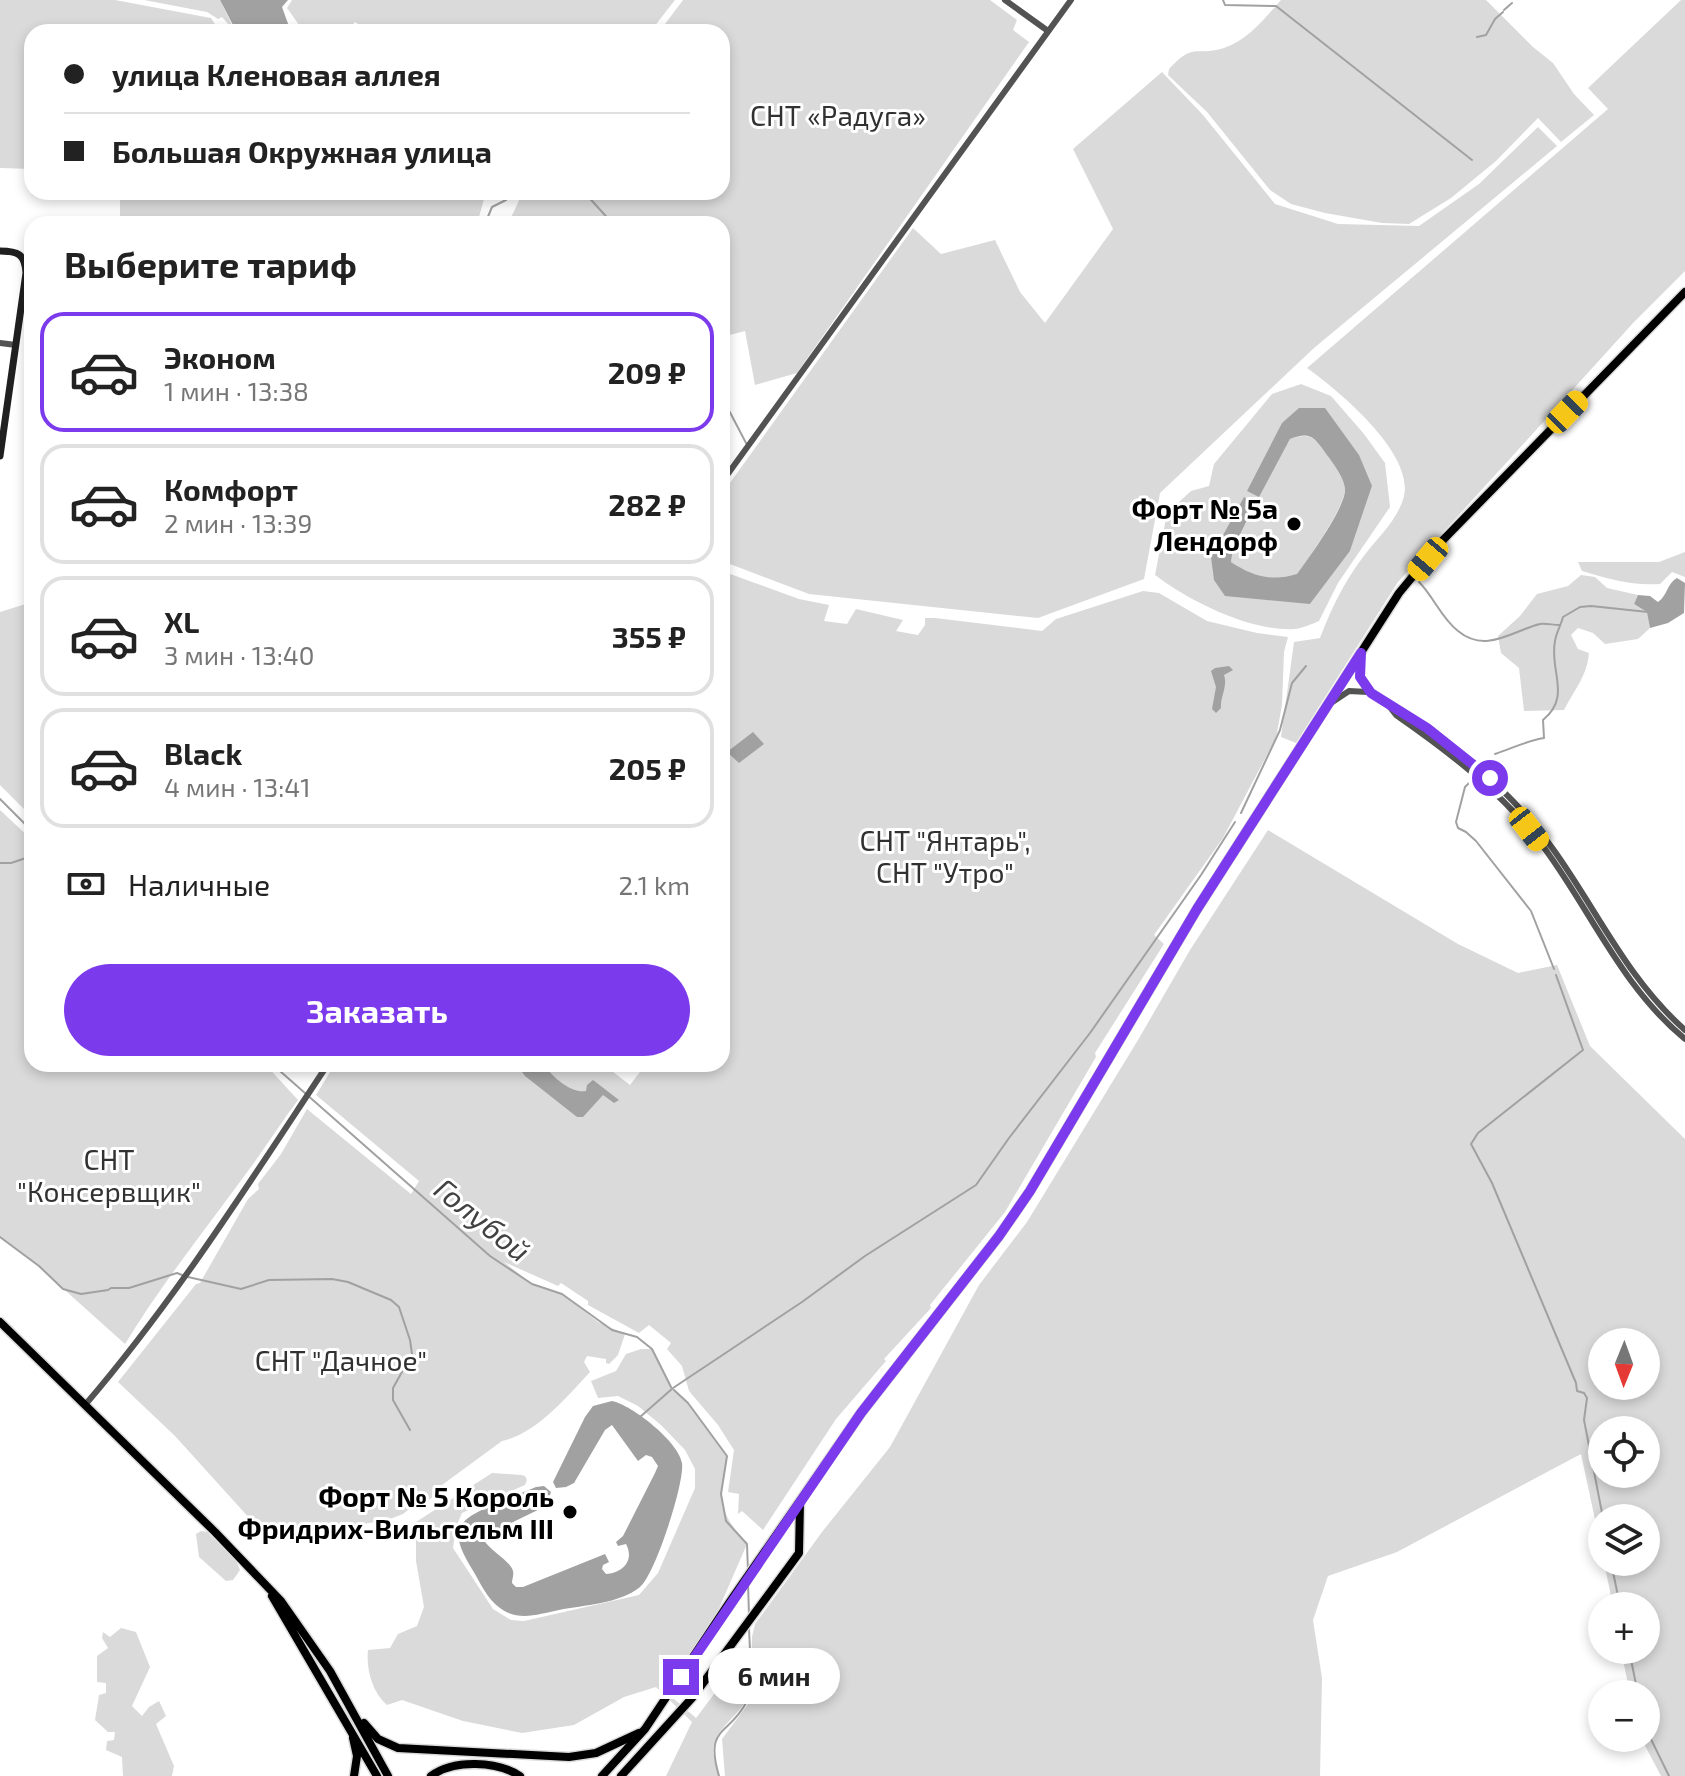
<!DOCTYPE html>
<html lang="ru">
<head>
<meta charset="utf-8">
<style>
	:root { --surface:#fff; --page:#f6f6f6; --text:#222; --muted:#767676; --line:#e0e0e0; --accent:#7c3aed }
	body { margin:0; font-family:"Exo 2",sans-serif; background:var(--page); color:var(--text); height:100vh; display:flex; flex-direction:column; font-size:30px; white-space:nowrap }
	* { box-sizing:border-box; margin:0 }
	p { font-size:26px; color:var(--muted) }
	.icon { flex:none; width:44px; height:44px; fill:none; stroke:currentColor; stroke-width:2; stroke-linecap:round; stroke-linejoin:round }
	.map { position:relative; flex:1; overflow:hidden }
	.sheet { position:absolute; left:24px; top:216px; width:706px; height:856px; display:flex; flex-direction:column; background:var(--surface); border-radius:24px; box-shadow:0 4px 12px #0003 }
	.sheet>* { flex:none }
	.hud { position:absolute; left:24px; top:24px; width:706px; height:176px; border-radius:24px; box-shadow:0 4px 12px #0003; display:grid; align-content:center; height:176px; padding:0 40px; background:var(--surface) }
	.needle { width:52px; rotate:181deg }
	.buttons { position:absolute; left:1588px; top:1328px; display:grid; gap:16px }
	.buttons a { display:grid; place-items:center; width:72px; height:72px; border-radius:50%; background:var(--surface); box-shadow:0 4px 12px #0003; font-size:40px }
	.end { position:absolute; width:36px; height:36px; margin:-18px; border:10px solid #7c3aed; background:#fff; box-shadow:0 0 0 4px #fff }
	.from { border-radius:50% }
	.bubble { position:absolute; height:56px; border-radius:28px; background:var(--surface); box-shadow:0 4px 12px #0003; font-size:26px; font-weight:700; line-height:56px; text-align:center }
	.car { position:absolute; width:24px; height:48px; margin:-24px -12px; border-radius:10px; box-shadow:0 0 6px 2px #0007; background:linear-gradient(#f5c518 24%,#345 0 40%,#f5c518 0 76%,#345 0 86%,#f5c518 0) }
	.hud b { display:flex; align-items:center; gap:28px; height:76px; font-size:30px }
	.hud b+b { border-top:2px solid var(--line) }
	.hud i { width:20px; height:20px; background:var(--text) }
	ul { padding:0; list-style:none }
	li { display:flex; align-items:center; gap:24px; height:120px; margin:0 16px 12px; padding:0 24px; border:4px solid var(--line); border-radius:24px }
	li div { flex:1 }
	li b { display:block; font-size:30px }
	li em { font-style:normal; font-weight:700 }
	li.active { border-color:var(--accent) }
	li>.icon { width:72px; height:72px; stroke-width:1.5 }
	h2 { padding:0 40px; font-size:36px; line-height:96px }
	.pay { display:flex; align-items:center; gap:20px; height:88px; padding:0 40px; font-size:30px }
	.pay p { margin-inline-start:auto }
	.primary-button { display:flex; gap:16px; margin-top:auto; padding:16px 40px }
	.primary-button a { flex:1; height:92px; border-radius:48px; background:var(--accent); color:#fff; font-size:32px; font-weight:700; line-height:92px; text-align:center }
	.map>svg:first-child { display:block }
	.green { fill:#dadada; fill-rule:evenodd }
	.water { fill:#a1a1a1 }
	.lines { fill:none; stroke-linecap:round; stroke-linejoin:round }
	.stream { stroke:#a1a1a1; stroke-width:2 }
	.primary-casing { stroke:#dbdbdb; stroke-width:11 }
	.trunk-casing { stroke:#dbdbdb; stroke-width:11 }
	.tertiary { stroke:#535353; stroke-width:6 }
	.secondary { stroke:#202020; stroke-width:7 }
	.primary { stroke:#000; stroke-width:8 }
	.trunk { stroke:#000; stroke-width:8 }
	.route { stroke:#7c3aed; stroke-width:10 }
	.poi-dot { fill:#000; stroke:#fff; stroke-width:3 }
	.labels { text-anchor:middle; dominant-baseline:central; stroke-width:6; stroke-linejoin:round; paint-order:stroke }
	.park-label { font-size:28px; fill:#313131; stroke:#fff }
	.poi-label { font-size:28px; font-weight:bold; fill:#000; stroke:#fff; text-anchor:end }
	.water-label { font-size:30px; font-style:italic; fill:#424242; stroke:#fff }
</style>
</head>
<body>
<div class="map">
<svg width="1685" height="1776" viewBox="0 0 1685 1776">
	<rect width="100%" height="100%" fill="#fff"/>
	<path class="green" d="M0 0H115L211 18 220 32H32V169L0 168Z
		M144 0H220L233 27 241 29 235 32 222 17 218 19 207 12Z
		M292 0H675L650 32H415L396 25 392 32H371L355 22 345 32H304L287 8Z
		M683 0H990L1017 20 1013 30 1029 42 797 373 755 385 745 331 722 337V224H508L523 192H722V32H659Z
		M1281 0H1486L1533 47 1553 63 1574 94 1594 115 1561 142 1538 118 1496 161 1451 198 1409 224 1382 223 1325 213 1291 204 1270 190 1207 112 1168 75 1169 69C1195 41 1194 57 1224 48 1248 40 1265 18 1281 0Z
		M1681 0H1685V271L1634 322 1398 582 1296 743 1281 737 1294 642 1320 638C1331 609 1344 582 1363 557 1377 538 1398 520 1404 496 1414 453 1338 390 1307 368L1608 109 1588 88Z
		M1162 72 1203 115 1275 204 1338 224 1419 226 1479 184 1538 127 1557 146 1314 348 1160 493 1144 579 1038 618 809 594 722 561V494L913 228 941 254 995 240 1020 292 1045 323 1113 229 1073 149Z
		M120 192H486L477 224H120Z
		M1301 384 1331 396 1364 434 1385 463 1390 507 1338 583 1319 621C1312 624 1303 628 1295 629 1251 632 1189 601 1155 575L1167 513 1191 491 1209 486 1214 464 1272 394ZM1299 408 1372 486 1350 551 1310 604 1211 557 1255 505 1233 549 1231 562C1252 576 1271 582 1297 575 1308 559 1345 507 1345 489 1344 476 1331 461 1324 451 1313 435 1308 433 1290 439L1259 496Z
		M1685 552V577L1672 572 1660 584C1633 586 1608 579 1582 571L1578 562H1659Z
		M722 571 799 599 829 605 824 621 847 624 856 609 903 620 896 631 918 635 925 625V618H935L1042 631 1056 619 1143 591 1159 593 1207 621 1257 633 1288 637 1284 652 1282 705 1276 738 1223 838 1154 935 1164 944 1095 1053 1096 1057 1005 1212 930 1305 931 1308 884 1359 886 1361 836 1419 763 1530 742 1511 738 1514 739 1494 728 1492 734 1450 718 1425 689 1391 682 1366 667 1349 671 1343 649 1325 639 1333 588 1305V1301L561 1283 558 1286 504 1262 532 1284 562 1294 598 1322 625 1334 618 1355 609 1364 606 1363V1359L587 1356 584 1362 590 1372C567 1397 536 1434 502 1441L442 1485 438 1488 441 1492 419 1506 417 1503 403 1514 390 1519 271 1542 175 1436 118 1382 196 1284 200 1283 248 1199 259 1189 258 1184 281 1154 307 1109 411 1194 419 1181 316 1095 335 1064H603L630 1085 646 1064H722Z
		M1581 575 1595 577 1607 588 1638 595 1634 604 1648 612 1650 628 1638 639 1605 644 1593 633 1578 628 1571 635 1578 649 1589 653C1587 676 1575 689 1564 710L1524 711 1519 668 1501 653 1498 636 1520 616 1537 594 1568 586Z
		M32 602V817L0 785V612Z
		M0 810 32 840V1064H265L298 1100C283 1120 270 1140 256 1160 212 1221 164 1280 125 1344L39 1267 0 1237Z
		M1268 830 1458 944 1518 973 1557 965 1590 1046 1685 1139V1776H1661L1641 1738H1646V1694H1630L1621 1650H1646V1606H1613L1604 1562H1646V1518H1602V1552L1581 1454 1397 1552 1328 1576 1313 1620 1322 1678 1320 1776H725L722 1739 751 1700 752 1637 755 1624 822 1532 890 1447 979 1285 1027 1222 1138 1040 1190 950ZM1602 1342H1646V1386H1602ZM1602 1430H1646V1474H1602Z
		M641 1349H652L672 1388 688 1403 727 1456C719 1499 717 1510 747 1544L717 1613 666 1692 696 1718 745 1653C771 1709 713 1718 713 1751 713 1759 718 1768 719 1776H666L692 1722 656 1687 624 1697 574 1725 522 1733 463 1721 402 1700 387 1705C372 1692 366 1669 368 1650L390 1648 398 1634 417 1626 424 1607 416 1561V1522L492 1473 521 1475 525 1476 527 1480 525 1485 462 1513 456 1527 453 1548 493 1609 511 1620 524 1621 639 1595 658 1573 695 1488V1469L685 1450 661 1425 638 1406 618 1396 598 1398 591 1381 616 1371 626 1354Z
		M201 1531 207 1532 236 1560 240 1570 233 1580 226 1581 199 1557 196 1534Z
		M121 1628 136 1632 150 1667 132 1706 142 1716 149 1707 159 1701 166 1716 156 1724 174 1766 172 1776H123L122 1757 106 1750 107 1741 114 1740 115 1732H108L95 1720 99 1695 106 1693V1683L97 1682V1656L108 1648 102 1638 103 1632 110 1637Z"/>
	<path class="water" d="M220 0H288L282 7 291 32H241V29L234 27Z
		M1299 408H1325L1359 455 1372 486 1350 551 1310 604 1225 596 1214 580 1211 557 1244 497 1255 504 1233 549 1231 562C1252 576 1272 582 1297 574 1308 559 1346 507 1345 489 1344 476 1331 461 1324 451 1313 435 1308 432 1290 439L1259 497 1247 491 1282 423Z
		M1677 578 1685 583 1684 613 1668 623 1650 628 1647 612 1634 604 1638 595 1650 596 1658 602C1668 595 1667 583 1677 578Z
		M1229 666 1233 670 1224 675C1228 686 1220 697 1221 708L1216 713 1212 709 1216 687 1211 671 1215 668Z
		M753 732 764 744 739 763 727 752Z
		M528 1064H544C551 1076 571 1094 586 1091L587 1085 593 1080 619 1100 614 1103 603 1095 583 1117H577L525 1076 522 1072Z
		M612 1401C632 1405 679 1442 682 1463 685 1482 655 1575 640 1587 619 1604 584 1605 559 1610 538 1614 519 1622 500 1608 487 1599 480 1582 472 1569 450 1533 454 1521 491 1506 506 1499 521 1493 536 1487L544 1486 551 1492 546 1506 482 1537C488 1550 511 1561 513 1571 514 1575 512 1579 512 1583L516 1587H523L605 1554 609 1562 603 1565 602 1569 606 1574C622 1573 635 1561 626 1544L618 1546 616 1542 623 1536 655 1473 658 1466 652 1457 646 1455 638 1461 612 1425 605 1430 574 1483 566 1487 556 1488 553 1482 585 1417 593 1406Z"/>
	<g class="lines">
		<path class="stream" d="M1223 0 1225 5 1276 6 1472 160
			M1504 10 1512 3
			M1477 37 1486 35 1495 19 1503 12
			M584 192 613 224
			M485 224 492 207 506 200 510 192
			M722 397 746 443
			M1419 582C1434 597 1441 618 1458 631 1486 654 1512 631 1540 624 1546 623 1553 625 1559 625
			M1495 754C1513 748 1526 741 1544 738L1543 720C1572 696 1549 671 1555 641 1556 633 1561 625 1563 617L1580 607 1591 606 1648 612
			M1469 783 1465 787 1456 822 1458 828 1466 832 1476 841 1531 911 1554 969
			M0 799 32 831
			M1241 813 1280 730 1292 683 1306 666
			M0 863H11L32 856
			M1556 975 1583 1050 1478 1133 1471 1144 1492 1183 1576 1383 1577 1391 1584 1393 1587 1398 1584 1420 1603 1518
			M272 1064 490 1256 532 1284 562 1294 612 1330 637 1337 652 1349 671 1387
			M0 1237 39 1266 63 1289 81 1294 108 1290 111 1288H129L177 1273 182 1275
			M188 1277 241 1289 269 1280 332 1279 348 1282 391 1300 399 1307 410 1340 412 1354 393 1388V1400L410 1430
			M674 1390 688 1403 727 1456 721 1494 726 1521 747 1544 748 1572
			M640 1417 673 1388 802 1302 865 1256 976 1185 1009 1138 1090 1033 1201 875 1235 822
			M1611 1562 1620 1606
			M748 1582 749 1616
			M1629 1650 1638 1694
			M1646 1729 1669 1776
			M719 1776C704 1725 729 1737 747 1701 754 1688 749 1643 749 1626"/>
		<defs>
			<path id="primary" d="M0 1322 215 1532 281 1601 330 1671 388 1776
				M272 1596 377 1776
				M364 1723 378 1739 398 1748 569 1757 596 1753 639 1733
				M353 1738 357 1756 354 1776
				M431 1776C454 1759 497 1761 520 1776"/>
			<path id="trunk" d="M602 1776 645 1729 729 1603 861 1413 999 1236 1030 1191 1197 909 1399 593 1442 541 1685 292
				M621 1776 692 1698 799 1553 800 1502"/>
		</defs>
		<use href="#primary" class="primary-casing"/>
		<use href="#trunk" class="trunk-casing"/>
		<path class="tertiary" d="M1005 0 1048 31
			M0 343 16 345
			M722 482 1071 0
			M1361 653C1356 685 1371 700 1401 710 1458 750 1512 791 1553 849 1597 910 1627 979 1685 1030
			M1331 703 1349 691 1368 692
			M1389 706 1396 715C1452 754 1504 794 1545 849 1592 913 1622 987 1685 1039
			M85 1405C176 1299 251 1180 328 1064"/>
		<path class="secondary" d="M0 251C18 251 25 254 26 273L0 456"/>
		<use href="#primary" class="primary"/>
		<use href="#trunk" class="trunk"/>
	</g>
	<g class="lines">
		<path class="route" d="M681 1677 861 1413 999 1236 1030 1191 1197 909 1361 653 1360 677 1371 693 1427 728 1490 778"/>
	</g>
	<g class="poi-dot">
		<circle cx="1294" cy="524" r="8"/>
		<circle cx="570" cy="1512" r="8"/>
	</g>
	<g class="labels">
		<g class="park-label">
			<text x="838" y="115">СНТ «Радуга»</text>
			<text x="945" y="840">СНТ "Янтарь",<tspan x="945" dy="32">СНТ "Утро"</tspan></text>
			<text x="109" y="1159">СНТ<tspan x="109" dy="32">"Консервщик"</tspan></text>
			<text x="341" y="1360">СНТ "Дачное"</text>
		</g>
		<g class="poi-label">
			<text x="1278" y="508">Форт № 5а<tspan x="1278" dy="32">Лендорф</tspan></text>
			<text x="554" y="1496">Форт № 5 Король<tspan x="554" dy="32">Фридрих-Вильгельм III</tspan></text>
		</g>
		<g class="water-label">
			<text transform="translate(483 1219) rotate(39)">Голубой</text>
		</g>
	</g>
</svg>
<div class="buttons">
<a><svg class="needle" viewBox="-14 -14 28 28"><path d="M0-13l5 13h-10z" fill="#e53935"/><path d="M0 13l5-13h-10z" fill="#767676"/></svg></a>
<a><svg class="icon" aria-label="locate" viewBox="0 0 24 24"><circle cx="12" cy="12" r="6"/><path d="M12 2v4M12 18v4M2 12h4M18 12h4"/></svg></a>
<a><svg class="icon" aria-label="layers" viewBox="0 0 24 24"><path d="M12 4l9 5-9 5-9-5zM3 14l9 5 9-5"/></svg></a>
<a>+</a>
<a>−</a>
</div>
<i class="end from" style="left:1490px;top:778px"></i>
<i class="end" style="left:681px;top:1677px"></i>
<div class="bubble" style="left:708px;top:1648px;width:132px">6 мин</div>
<i class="car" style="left:1567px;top:412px;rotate:44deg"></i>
<i class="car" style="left:1428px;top:559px;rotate:220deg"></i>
<i class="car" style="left:1529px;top:829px;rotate:142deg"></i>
<div class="hud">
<b><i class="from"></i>улица Кленовая аллея</b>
<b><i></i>Большая Окружная улица</b>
</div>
<section class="sheet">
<h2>Выберите тариф</h2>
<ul>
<li class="active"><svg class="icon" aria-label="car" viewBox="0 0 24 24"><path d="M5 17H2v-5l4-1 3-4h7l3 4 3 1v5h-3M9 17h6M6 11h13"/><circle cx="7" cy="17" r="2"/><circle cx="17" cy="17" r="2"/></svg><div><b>Эконом</b><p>1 мин · 13:38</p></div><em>209 ₽</em></li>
<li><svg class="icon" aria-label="car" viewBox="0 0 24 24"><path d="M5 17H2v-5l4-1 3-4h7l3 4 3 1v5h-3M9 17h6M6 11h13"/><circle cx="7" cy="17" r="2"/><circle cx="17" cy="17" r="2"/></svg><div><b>Комфорт</b><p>2 мин · 13:39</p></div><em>282 ₽</em></li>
<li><svg class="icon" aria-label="car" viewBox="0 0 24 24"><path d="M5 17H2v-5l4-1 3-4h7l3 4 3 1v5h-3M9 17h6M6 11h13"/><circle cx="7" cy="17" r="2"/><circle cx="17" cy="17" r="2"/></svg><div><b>XL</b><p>3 мин · 13:40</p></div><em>355 ₽</em></li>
<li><svg class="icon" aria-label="car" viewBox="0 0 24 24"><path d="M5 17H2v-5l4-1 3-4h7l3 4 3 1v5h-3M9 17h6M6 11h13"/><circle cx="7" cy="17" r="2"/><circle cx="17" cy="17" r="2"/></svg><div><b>Black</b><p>4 мин · 13:41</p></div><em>205 ₽</em></li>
</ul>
<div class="pay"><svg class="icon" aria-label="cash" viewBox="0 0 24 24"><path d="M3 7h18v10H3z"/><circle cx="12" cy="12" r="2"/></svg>Наличные<p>2.1 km</p></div>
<div class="primary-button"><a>Заказать</a></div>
</section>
</div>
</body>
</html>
